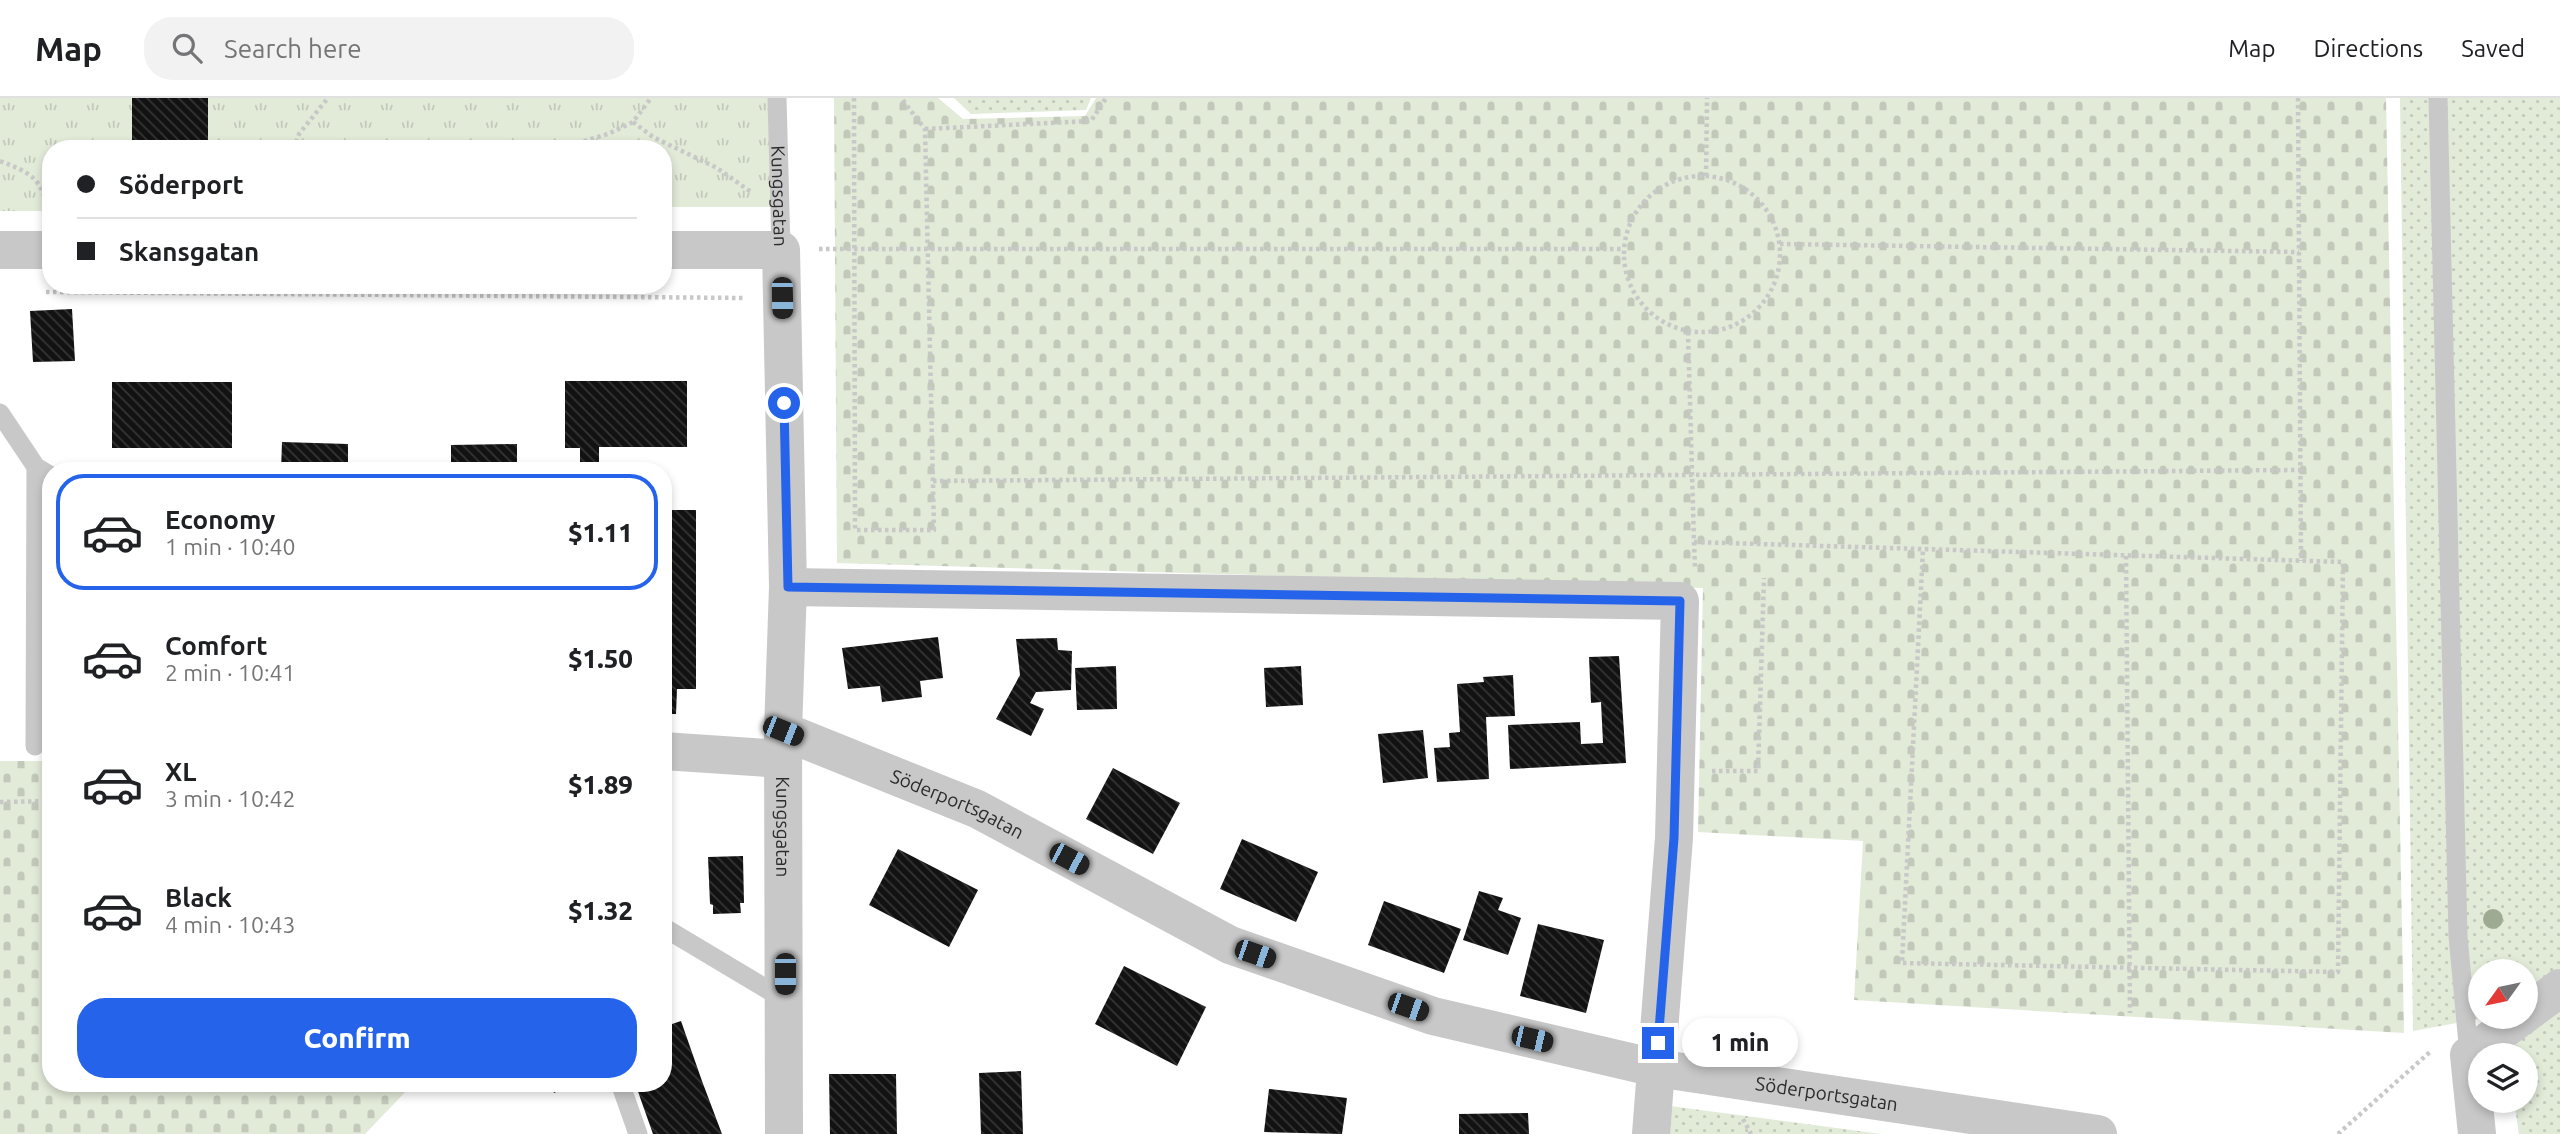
<!DOCTYPE html>
<html lang="en">
<head>
<meta charset="utf-8">
<style>
	:root { --surface:#fff; --page:#f2f2f2; --text:#202124; --muted:#757577; --line:#e0e0e0; --accent:#2563eb }
	body { margin:0; font-family:Ubuntu,sans-serif; background:var(--page); color:var(--text); height:100vh; display:flex; flex-direction:column; font-size:26px; white-space:nowrap }
	* { box-sizing:border-box; margin:0 }
	p { font-size:23px; color:var(--muted) }
	.icon { flex:none; width:38px; height:38px; fill:none; stroke:currentColor; stroke-width:2; stroke-linecap:round; stroke-linejoin:round }
	.map { position:relative; flex:1; overflow:hidden }
	.panel { position:absolute; left:42px; top:364px; width:630px; height:630px; display:flex; flex-direction:column; background:var(--surface); border-radius:28px; box-shadow:0 4px 10px #0003 }
	.panel>* { flex:none }
	.banner { position:absolute; left:42px; top:42px; width:630px; height:154px; border-radius:28px; box-shadow:0 4px 10px #0003; display:grid; align-content:center; height:154px; padding:0 35px; background:var(--surface) }
	.needle { width:46px; rotate:237deg }
	.controls { position:absolute; left:2468px; top:861px; display:grid; gap:14px }
	.controls a { display:grid; place-items:center; width:70px; height:70px; border-radius:50%; background:var(--surface); box-shadow:0 4px 10px #0003; font-size:35px }
	.end { position:absolute; width:32px; height:32px; margin:-16px; border:9px solid #2563eb; background:#fff; box-shadow:0 0 0 4px #fff }
	.from { border-radius:50% }
	.bubble { position:absolute; height:49px; border-radius:24px; background:var(--surface); box-shadow:0 4px 10px #0003; font-size:23px; font-weight:800; line-height:49px; text-align:center }
	.car { position:absolute; width:21px; height:42px; margin:-21px -10px; border-radius:9px; box-shadow:0 0 5px 2px #0007; background:linear-gradient(#222 24%,#8ab4d8 0 40%,#222 0 76%,#8ab4d8 0 86%,#222 0) }
	.banner b { display:flex; align-items:center; gap:24px; height:66px; font-size:26px }
	.banner b+b { border-top:2px solid var(--line) }
	.banner i { width:18px; height:18px; background:var(--text) }
	ul { padding:12px 0 0; list-style:none }
	li { display:flex; align-items:center; gap:21px; height:116px; margin:0 14px 10px; padding:0 21px; border:4px solid transparent; border-radius:28px }
	li div { flex:1 }
	li b { display:block; font-size:26px }
	li em { font-style:normal; font-weight:800 }
	li.current { border-color:var(--accent) }
	li>.icon { width:63px; height:63px; stroke-width:1.5 }
	.action { display:flex; gap:14px; margin-top:auto; padding:14px 35px }
	.action a { flex:1; height:80px; border-radius:28px; background:var(--accent); color:#fff; font-size:28px; font-weight:800; line-height:80px; text-align:center }
	header { display:flex; align-items:center; gap:42px; box-sizing:border-box; height:98px; padding:0 35px; background:var(--surface); border-bottom:2px solid var(--line) }
	header strong { font-size:33px }
	nav { display:flex; gap:38px; margin-inline-start:auto; font-size:24px }
	.search { width:490px; height:63px; background:var(--page); display:flex; align-items:center; gap:18px; box-sizing:border-box; padding:0 24px; border-radius:28px; color:var(--muted); font-size:26px }
	.map>svg:first-child { display:block }
	.grass { fill:url(#grass-dots) }
	.cemetery { fill:url(#cemetery-stones) }
	.park { fill:url(#park-tufts) }
	.building { fill:url(#building-back-hatch) }
	.lines { fill:none; stroke-linecap:round; stroke-linejoin:round }
	.path { stroke:#c8c8c8; stroke-width:4.5; stroke-dasharray:3.5 3.5; stroke-linecap:butt }
	.lane { stroke:#c8c8c8; stroke-width:19 }
	.street { stroke:#c8c8c8; stroke-width:38 }
	.tree { fill:#9eab92 }
	.route { stroke:#2563eb; stroke-width:9 }
	.labels { text-anchor:middle; dominant-baseline:central; stroke-width:7; stroke-linejoin:round; paint-order:stroke }
	.street-label { font-size:19px; fill:#2b2b2b; stroke:#fff }
</style>
</head>
<body>
<header>
<strong>Map</strong>
<div class="search"><svg class="icon" aria-label="search" viewBox="0 0 24 24"><circle cx="10" cy="10" r="6"/><path d="M15 15l6 6"/></svg>Search here</div>
<nav><a>Map</a><a>Directions</a><a>Saved</a></nav>
</header>
<div class="map">
<svg width="2560" height="1036" viewBox="0 0 2560 1036">
	<defs>
		<pattern id="grass-dots" width="8" height="8" patternUnits="userSpaceOnUse" patternTransform="scale(1.75)"><rect width="8" height="8" fill="#e2ead8"/><path d="M2 2h.1M6 6h.1" fill="none" stroke="#c2c9ba" stroke-width="1.8" stroke-linecap="round"/></pattern>
		<pattern id="cemetery-stones" width="16" height="16" patternUnits="userSpaceOnUse" patternTransform="scale(1.75)"><rect width="16" height="16" fill="#e2ead8"/><path d="M2 7V4a2 2 0 0 1 4 0v3zM10 15v-3a2 2 0 0 1 4 0v3z" fill="#c2c9ba"/></pattern>
		<pattern id="park-tufts" width="24" height="20" patternUnits="userSpaceOnUse" patternTransform="scale(1.75)"><rect width="24" height="20" fill="#e2ead8"/><path d="M3 7l-1-3M5 7V3M7 7l1-3M15 17l-1-3M17 17v-4M19 17l1-3" fill="none" stroke="#c2c9ba"/></pattern>
		<pattern id="building-back-hatch" width="6" height="6" patternUnits="userSpaceOnUse" patternTransform="scale(1.75)"><rect width="6" height="6" fill="#121212"/><path d="M-1 5l2 2M0 0l6 6M5-1l2 2" fill="none" stroke="#353535"/></pattern>
	</defs>
	<rect width="100%" height="100%" fill="#fff"/>
	<path class="grass" d="M954 0H1091L1086 12 971 16Z
		M2400 0H2560V1036H2519L2514 1003H2525V957H2508L2503 919H2525V873H2480V919H2489L2413 933Z
		M1670 1008 1881 1036H1670Z"/>
	<path class="cemetery" d="M834 0H938L963 21 1085 18 1096 0H2386L2404 935 1854 902 1863 743 1698 734 1703 490 837 465Z
		M0 663H51V985H414L365 1036H0Z"/>
	<path class="park" d="M0 0H773L774 109H663V51H51V113H0Z"/>
	<path class="building" d="M132 0H208V45H132Z
		M72 211 75 263 33 264 30 213Z
		M565 283H687V349H599V373H580V350H565Z
		M112 284H232V350H112Z
		M282 344 348 346V373H281Z
		M517 346V373H451V347Z
		M663 412H696V591H677L676 616H663Z
		M48 524H51V657H47Z
		M938 539 943 580 920 583 922 599 882 604 880 588 848 591 842 550Z
		M1057 540 1058 552 1072 553 1071 592 1036 594 1030 605 1044 611 1031 638 996 621 1020 577 1016 541Z
		M1619 558 1626 665 1510 671 1508 627 1580 624 1581 646 1603 645 1601 604 1591 605 1589 559Z
		M1116 568 1117 611 1077 612 1075 570Z
		M1301 568 1303 607 1266 609 1264 570Z
		M1513 577 1515 618 1486 619 1489 681 1437 684 1434 650 1450 649 1449 635 1460 634 1457 586 1484 584 1483 579Z
		M1423 632 1428 680 1383 685 1378 636Z
		M1113 670 1180 705 1153 756 1086 721Z
		M1242 741 1318 774 1296 824 1220 791Z
		M898 751 978 792 949 849 869 807Z
		M743 758 744 805H740L741 815 713 816V807L710 806 708 759Z
		M1479 793 1503 800 1498 812 1521 820 1508 857 1463 842Z
		M1384 803 1461 831 1444 875 1368 847Z
		M1538 826 1604 842 1586 915 1520 898Z
		M1124 868 1206 909 1177 968 1095 926Z
		M681 923 702 983 722 1036H653L642 1005 635 985H663V929Z
		M1021 973 1023 1036H981L979 975Z
		M829 976H896L897 1036H830Z
		M550 985H576L554 995Z
		M1269 991 1347 1000 1342 1036 1264 1034Z
		M1528 1015 1529 1036H1459V1016Z"/>
	<g class="lines">
		<path class="path" d="M854 0 855 432H934L925 31 901 0
			M2298 0 2301 463
			M633 24 653 39 717 70 751 94
			M925 31 1091 23 1106 0
			M294 51 299 36 328 0
			M557 51 608 36 633 24 651 0
			M0 63C31 75 42 80 48 114
			M1706 78 1707 0
			M1624 156a78 78 0 1 1 156 0a78 78 0 1 1-156 0Z
			M1780 146 2299 154
			M819 151H1623
			M46 194 745 200
			M1688 234 1694 444 2343 464 2338 874 1902 865 1923 451
			M933 383 2300 372
			M1694 444 1695 470
			M2126 458 2130 915
			M1712 673H1758L1764 480
			M0 704 51 703
			M1743 1021 1751 1036
			M2338 1036 2431 953"/>
		<g class="lane">
			<path id="s1" d="M777 0 781 152"/>
			<path d="M2438 0 2458 838 2469 957"/>
			<path d="M0 315 36 369 51 378"/>
			<path d="M35 648 36 369"/>
			<path d="M663 829 785 902"/>
			<path d="M620 985 638 1036"/>
		</g>
		<g class="street">
			<path d="M0 152H51"/>
			<path id="s2" d="M663 152H781L788 489 783 633 784 1036"/>
			<path d="M788 489 1680 503 1674 740 1651 1036"/>
			<path id="s3" d="M783 633 977 711 1230 847 1433 918 1656 970 2098 1036"/>
			<path d="M663 653 783 661"/>
			<path d="M2525 916 2560 890"/>
			<path d="M2477 1036 2469 957 2521 919"/>
		</g>
	</g>
	<circle class="tree" cx="2493" cy="821" r="10"/>
	<g class="lines">
		<path class="route" d="M784 305 788 489 1680 503 1674 740 1658 945"/>
	</g>
	<g class="labels">
		<g class="street-label">
			<text stroke="none"><textPath href="#s1" startOffset="98">Kungsgatan</textPath></text>
			<text stroke="none"><textPath href="#s3" startOffset="189">Söderportsgatan</textPath></text>
			<text stroke="none"><textPath href="#s2" startOffset="695">Kungsgatan</textPath></text>
			<text stroke="none"><textPath href="#s3" startOffset="1113">Söderportsgatan</textPath></text>
		</g>
	</g>
</svg>
<div class="controls">
<a><svg class="needle" viewBox="-14 -14 28 28"><path d="M0-13l5 13h-10z" fill="#e53935"/><path d="M0 13l5-13h-10z" fill="#757577"/></svg></a>
<a><svg class="icon" aria-label="layers" viewBox="0 0 24 24"><path d="M12 4l9 5-9 5-9-5zM3 14l9 5 9-5"/></svg></a>
</div>
<i class="end from" style="left:784px;top:305px"></i>
<i class="end" style="left:1658px;top:945px"></i>
<div class="bubble" style="left:1682px;top:920px;width:116px">1 min</div>
<i class="car" style="left:782px;top:200px;rotate:179deg"></i>
<i class="car" style="left:783px;top:633px;rotate:112deg"></i>
<i class="car" style="left:1069px;top:761px;rotate:118deg"></i>
<i class="car" style="left:1255px;top:856px;rotate:109deg"></i>
<i class="car" style="left:785px;top:876px;rotate:180deg"></i>
<i class="car" style="left:1408px;top:909px;rotate:109deg"></i>
<i class="car" style="left:1532px;top:941px;rotate:103deg"></i>
<div class="banner">
<b><i class="from"></i>Söderport</b>
<b><i></i>Skansgatan</b>
</div>
<section class="panel">
<ul>
<li class="current"><svg class="icon" aria-label="car" viewBox="0 0 24 24"><path d="M5 17H2v-5l4-1 3-4h7l3 4 3 1v5h-3M9 17h6M6 11h13"/><circle cx="7" cy="17" r="2"/><circle cx="17" cy="17" r="2"/></svg><div><b>Economy</b><p>1 min · 10:40</p></div><em>$1.11</em></li>
<li><svg class="icon" aria-label="car" viewBox="0 0 24 24"><path d="M5 17H2v-5l4-1 3-4h7l3 4 3 1v5h-3M9 17h6M6 11h13"/><circle cx="7" cy="17" r="2"/><circle cx="17" cy="17" r="2"/></svg><div><b>Comfort</b><p>2 min · 10:41</p></div><em>$1.50</em></li>
<li><svg class="icon" aria-label="car" viewBox="0 0 24 24"><path d="M5 17H2v-5l4-1 3-4h7l3 4 3 1v5h-3M9 17h6M6 11h13"/><circle cx="7" cy="17" r="2"/><circle cx="17" cy="17" r="2"/></svg><div><b>XL</b><p>3 min · 10:42</p></div><em>$1.89</em></li>
<li><svg class="icon" aria-label="car" viewBox="0 0 24 24"><path d="M5 17H2v-5l4-1 3-4h7l3 4 3 1v5h-3M9 17h6M6 11h13"/><circle cx="7" cy="17" r="2"/><circle cx="17" cy="17" r="2"/></svg><div><b>Black</b><p>4 min · 10:43</p></div><em>$1.32</em></li>
</ul>
<div class="action"><a>Confirm</a></div>
</section>
</div>
</body>
</html>
